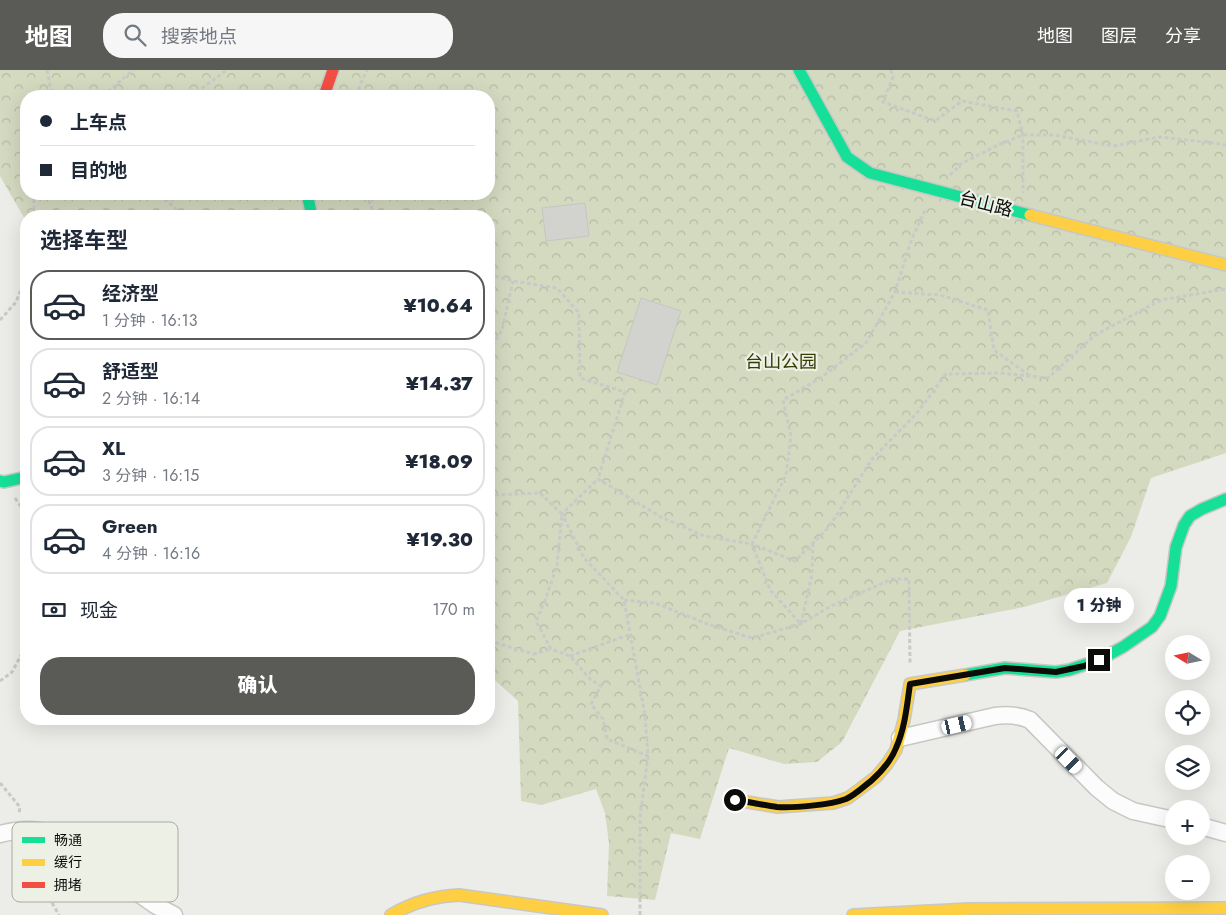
<!DOCTYPE html>
<html lang="zh">
<head>
<meta charset="utf-8">
<style>
	:root { --surface:#fff; --page:#f6f6f7; --text:#1f2937; --muted:#747a83; --line:#e0e1e3; --accent:#5a5b57 }
	body { margin:0; font-family:Jost,"Noto Sans SC",sans-serif; background:var(--page); color:var(--text); height:100vh; display:flex; flex-direction:column; font-size:19px; white-space:nowrap }
	* { box-sizing:border-box; margin:0 }
	p { font-size:16px; color:var(--muted) }
	.icon { flex:none; width:28px; height:28px; fill:none; stroke:currentColor; stroke-width:2; stroke-linecap:round; stroke-linejoin:round }
	.map { position:relative; flex:1; overflow:hidden }
	.details { position:absolute; left:20px; top:140px; width:475px; height:515px; display:flex; flex-direction:column; background:var(--surface); border-radius:20px; box-shadow:0 5px 20px #0002 }
	.details>* { flex:none }
	.hud { position:absolute; left:20px; top:20px; width:475px; height:110px; border-radius:20px; box-shadow:0 5px 20px #0002; display:grid; align-content:center; height:110px; padding:0 20px; background:var(--surface) }
	.needle { width:32px; rotate:280deg }
	.controls { position:absolute; left:1165px; top:565px; display:grid; gap:10px }
	.controls a { display:grid; place-items:center; width:45px; height:45px; border-radius:50%; background:var(--surface); box-shadow:0 5px 20px #0002; font-size:25px }
	.end { position:absolute; width:22px; height:22px; margin:-11px; border:6px solid #0b0c09; background:#fff; box-shadow:0 0 0 2px #fff }
	.from { border-radius:50% }
	.bubble { position:absolute; height:35px; border-radius:18px; background:var(--surface); box-shadow:0 5px 20px #0002; font-size:16px; font-weight:800; line-height:35px; text-align:center }
	.car { position:absolute; width:15px; height:30px; margin:-15px -8px; border-radius:6px; box-shadow:0 0 4px 1px #0007; background:linear-gradient(#fff 24%,#345 0 40%,#fff 0 76%,#345 0 86%,#fff 0) }
	.hud b { display:flex; align-items:center; gap:18px; height:48px; font-size:19px }
	.hud b+b { border-top:1px solid var(--line) }
	.hud i { width:12px; height:12px; background:var(--text) }
	ul { padding:0; list-style:none }
	li { display:flex; align-items:center; gap:15px; height:70px; margin:0 10px 8px; padding:0 10px; border:2px solid var(--line); border-radius:20px }
	li div { flex:1 }
	li b { display:block; font-size:19px }
	li em { font-style:normal; font-weight:800 }
	li.current { border-color:var(--accent) }
	li>.icon { width:45px; height:45px; stroke-width:1.5 }
	h2 { padding:0 20px; font-size:22px; line-height:60px }
	.pay { display:flex; align-items:center; gap:12px; height:55px; padding:0 20px; font-size:19px }
	.pay p { margin-inline-start:auto }
	.action { display:flex; gap:10px; margin-top:auto; padding:10px 20px }
	.action a { flex:1; height:58px; border-radius:20px; background:var(--accent); color:#fff; font-size:20px; font-weight:800; line-height:58px; text-align:center }
	header { display:flex; align-items:center; gap:30px; box-sizing:border-box; height:70px; padding:0 25px; background:var(--accent); color:#fff }
	header strong { font-size:24px }
	nav { display:flex; gap:28px; margin-inline-start:auto; font-size:18px }
	.search { width:350px; height:45px; background:var(--page); display:flex; align-items:center; gap:12px; box-sizing:border-box; padding:0 18px; border-radius:20px; color:var(--muted); font-size:19px }
	.map>svg:first-child { display:block }
	.park { fill:url(#park-crowns); fill-rule:evenodd }
	.building { fill:#d2d3ce; stroke:#c6c6c2 }
	.lines { fill:none; stroke-linecap:round; stroke-linejoin:round }
	.street-casing { stroke:#c7c8c4; stroke-width:19 }
	.fast-casing { stroke:#c7c8c4; stroke-width:14 }
	.slow-casing { stroke:#c7c8c4; stroke-width:14 }
	.jam-casing { stroke:#c7c8c4; stroke-width:14 }
	.path { stroke:#c9cac7; stroke-width:3; stroke-dasharray:4 2.5; stroke-linecap:butt }
	.street { stroke:#fcfcfc; stroke-width:16 }
	.fast { stroke:#16e098; stroke-width:11 }
	.slow { stroke:#ffcf43; stroke-width:11 }
	.jam { stroke:#f24e42; stroke-width:11 }
	.route { stroke:#0b0c09; stroke-width:6 }
	.labels { text-anchor:middle; dominant-baseline:central; stroke-width:4.5; stroke-linejoin:round; paint-order:stroke }
	.street-label { font-size:18px; fill:#0b0c09; stroke:#edf0e5 }
	.park-label { font-size:18px; fill:#353c00; stroke:#edf0e5 }
	.key { fill:#edf0e5; stroke:#a9aca3; stroke-width:1 }
	.key-label { font-size:14px; fill:#0b0c09 }
</style>
</head>
<body>
<header>
<strong>地图</strong>
<div class="search"><svg class="icon" aria-label="search" viewBox="0 0 24 24"><circle cx="10" cy="10" r="6"/><path d="M15 15l6 6"/></svg>搜索地点</div>
<nav><a>地图</a><a>图层</a><a>分享</a></nav>
</header>
<div class="map">
<svg width="1226" height="845" viewBox="0 0 1226 845">
	<defs>
		<pattern id="park-crowns" width="20" height="18" patternUnits="userSpaceOnUse" patternTransform="scale(1.25)"><rect width="20" height="18" fill="#d4dac0"/><path d="M2 6a3 3 0 1 1 6 0M12 15a3 3 0 1 1 6 0" fill="none" stroke="#b5baa4"/></pattern>
	</defs>
	<rect width="100%" height="100%" fill="#ecede8"/>
	<path class="park" d="M0 0H1226V383L1151 408 1131 467 1107 513 1024 537 900 561 842 672 817 692 784 694 729 678 700 769 671 763 655 830 607 826 609 773 605 743 596 719 541 735 521 731 518 631 489 605V146H26V151L0 106ZM26 26H489V124H26Z"/>
	<path class="building" d="M585 133 589 166 546 171 542 138Z
		M641 228 681 241 657 315 617 302Z"/>
	<g class="lines">
		<defs>
			<path id="street" d="M900 668 995 646C1008 644 1018 645 1030 650L1097 718 1113 731 1133 741 1174 750
				M1201 756 1226 763
				M0 764C18 759 36 758 54 764L155 835 174 845"/>
			<path id="fast" d="M799 0 847 87 870 103 1030 145
				M307 124 312 146
				M0 411 4 412 26 407
				M965 605 1005 598 1056 602 1069 600 1099 590 1123 577 1152 557 1160 546 1171 516 1176 477 1184 455 1190 446 1202 439 1226 429"/>
			<path id="slow" d="M1030 145 1226 195
				M735 730 778 737 833 733 848 728 876 707 887 694 896 680 904 650 910 614 965 605
				M391 845C413 832 434 826 459 825L602 845
				M853 845 969 839 1226 838"/>
			<path id="jam" d="M324 26 333 0"/>
		</defs>
		<use href="#street" class="street-casing"/>
		<use href="#fast" class="fast-casing"/>
		<use href="#slow" class="slow-casing"/>
		<use href="#jam" class="jam-casing"/>
		<path class="path" d="M47 0 52 26
			M891 0 893 7 883 32 935 51 962 31 1017 41 1023 65V123
			M103 26 133 0
			M191 26 227 0
			M357 26 360 15 367 0
			M950 105 961 94 998 75 1023 65H1054L1113 76 1159 67 1214 73 1226 75
			M160 124 183 146
			M366 124 375 146
			M34 146V126L35 124
			M489 206 491 205 513 211 557 218 579 243 580 308 625 322 598 409
			M895 222 940 225 988 240 994 280 1030 306
			M0 250 16 232 26 207
			M489 281 502 260 513 211
			M489 320 495 344
			M495 425 540 423 562 444 557 495 546 528 536 551 551 579 570 586 591 610 601 616 591 634 603 649 607 669 648 686
			M15 428 26 444
			M813 473 812 504 801 554 770 520 752 474 795 491 829 457 872 389 917 343 946 304 1000 303 1048 308 1095 265 1161 230 1226 219
			M624 530 655 533 710 555 752 568 801 554 831 536 892 509H909L910 594
			M489 571 534 584 551 579
			M570 586 631 564
			M0 611 12 602 26 576
			M0 713 20 737 19 744
			M23 775 27 789 59 845
			M640 845V747L648 686 645 645 624 530 584 488 562 444 598 409 661 447 704 466 752 474 786 405 791 366 783 330 819 309 866 273 895 222 911 171 926 138"/>
		<use href="#street" class="street"/>
		<use href="#fast" class="fast"/>
		<use href="#slow" class="slow"/>
		<use href="#jam" class="jam"/>
	</g>
	<g class="lines">
		<path class="route" d="M735 730C749 732 763 735 777 737 794 738 830 735 846 729 855 725 863 717 871 711 881 702 891 691 896 678 905 658 907 635 910 614L1005 598 1056 602 1084 596 1099 590"/>
	</g>
	<g class="labels">
		<g class="street-label">
			<text transform="translate(986 134) rotate(14)">台山路</text>
		</g>
		<g class="park-label">
			<text x="781" y="292">台山公园</text>
		</g>
	</g>
	<rect x="12" y="752" width="166" height="80" rx="8" class="key"/>
	<rect x="22" y="767" width="23" height="6" fill="#16e098"/>
	<rect x="22" y="789" width="23" height="7" fill="#ffcf43"/>
	<rect x="22" y="812" width="23" height="6" fill="#f24e42"/>
	<g class="key-label">
		<text x="54" y="775">畅通</text>
		<text x="54" y="797">缓行</text>
		<text x="54" y="820">拥堵</text>
	</g>
</svg>
<div class="controls">
<a><svg class="needle" viewBox="-14 -14 28 28"><path d="M0-13l5 13h-10z" fill="#e53935"/><path d="M0 13l5-13h-10z" fill="#747a83"/></svg></a>
<a><svg class="icon" aria-label="locate" viewBox="0 0 24 24"><circle cx="12" cy="12" r="6"/><path d="M12 2v4M12 18v4M2 12h4M18 12h4"/></svg></a>
<a><svg class="icon" aria-label="layers" viewBox="0 0 24 24"><path d="M12 4l9 5-9 5-9-5zM3 14l9 5 9-5"/></svg></a>
<a>+</a>
<a>−</a>
</div>
<i class="end from" style="left:735px;top:730px"></i>
<i class="end" style="left:1099px;top:590px"></i>
<div class="bubble" style="left:1064px;top:518px;width:70px">1 分钟</div>
<i class="car" style="left:957px;top:655px;rotate:77deg"></i>
<i class="car" style="left:1069px;top:690px;rotate:136deg"></i>
<div class="hud">
<b><i class="from"></i>上车点</b>
<b><i></i>目的地</b>
</div>
<section class="details">
<h2>选择车型</h2>
<ul>
<li class="current"><svg class="icon" aria-label="car" viewBox="0 0 24 24"><path d="M5 17H2v-5l4-1 3-4h7l3 4 3 1v5h-3M9 17h6M6 11h13"/><circle cx="7" cy="17" r="2"/><circle cx="17" cy="17" r="2"/></svg><div><b>经济型</b><p>1 分钟 · 16:13</p></div><em>¥10.64</em></li>
<li><svg class="icon" aria-label="car" viewBox="0 0 24 24"><path d="M5 17H2v-5l4-1 3-4h7l3 4 3 1v5h-3M9 17h6M6 11h13"/><circle cx="7" cy="17" r="2"/><circle cx="17" cy="17" r="2"/></svg><div><b>舒适型</b><p>2 分钟 · 16:14</p></div><em>¥14.37</em></li>
<li><svg class="icon" aria-label="car" viewBox="0 0 24 24"><path d="M5 17H2v-5l4-1 3-4h7l3 4 3 1v5h-3M9 17h6M6 11h13"/><circle cx="7" cy="17" r="2"/><circle cx="17" cy="17" r="2"/></svg><div><b>XL</b><p>3 分钟 · 16:15</p></div><em>¥18.09</em></li>
<li><svg class="icon" aria-label="car" viewBox="0 0 24 24"><path d="M5 17H2v-5l4-1 3-4h7l3 4 3 1v5h-3M9 17h6M6 11h13"/><circle cx="7" cy="17" r="2"/><circle cx="17" cy="17" r="2"/></svg><div><b>Green</b><p>4 分钟 · 16:16</p></div><em>¥19.30</em></li>
</ul>
<div class="pay"><svg class="icon" aria-label="cash" viewBox="0 0 24 24"><path d="M3 7h18v10H3z"/><circle cx="12" cy="12" r="2"/></svg>现金<p>170 m</p></div>
<div class="action"><a>确认</a></div>
</section>
</div>
</body>
</html>
